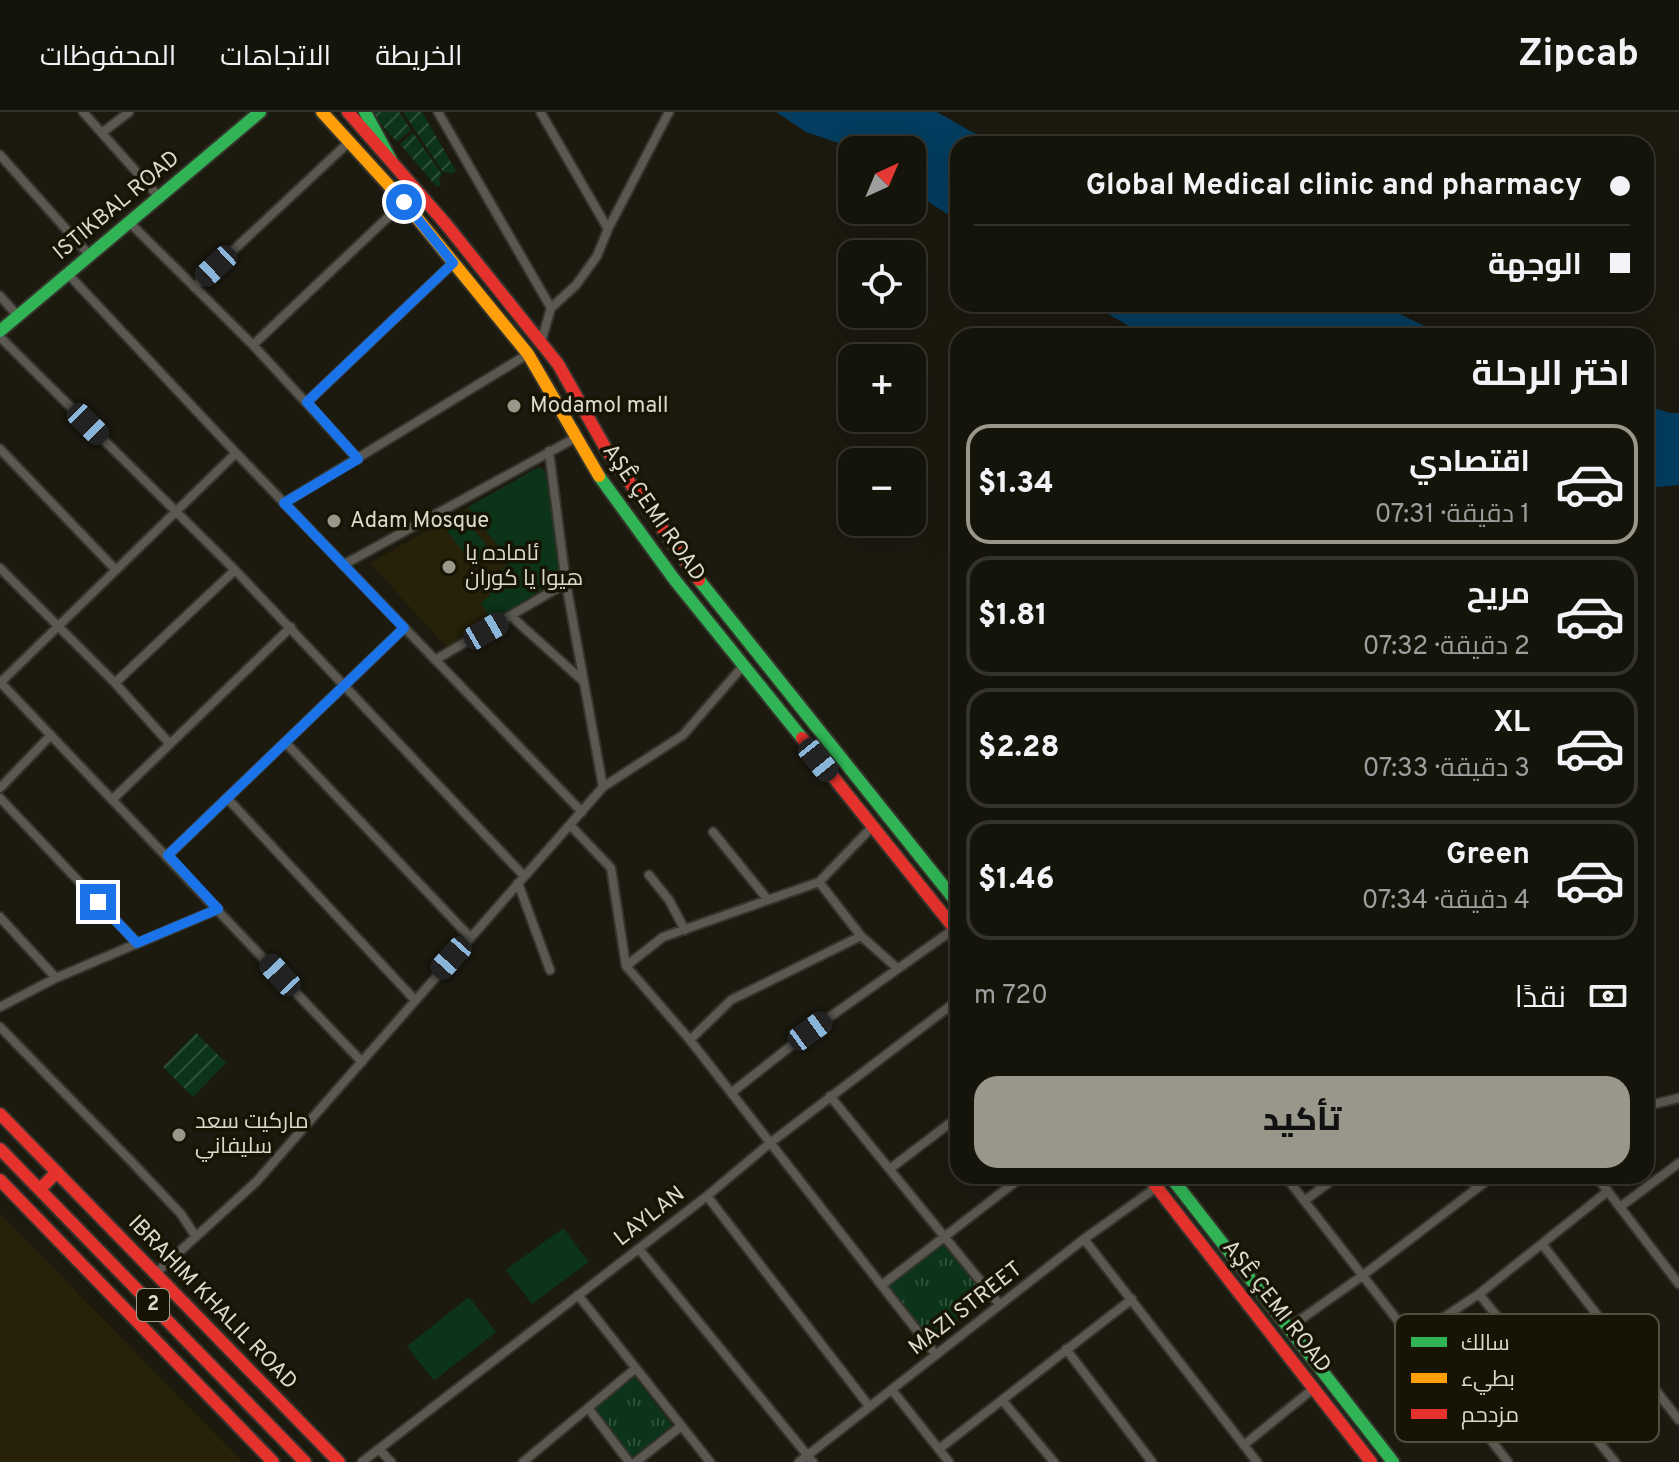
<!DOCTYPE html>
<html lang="ar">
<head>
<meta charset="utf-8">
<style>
	:root { --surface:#15140b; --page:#222119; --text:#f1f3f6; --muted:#9d9e9d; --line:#34332c; --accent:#99978a }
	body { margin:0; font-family:Overpass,Cairo,sans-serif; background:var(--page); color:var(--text); direction:rtl; height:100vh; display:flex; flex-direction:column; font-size:30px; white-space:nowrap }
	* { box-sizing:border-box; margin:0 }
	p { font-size:26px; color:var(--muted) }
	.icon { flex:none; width:44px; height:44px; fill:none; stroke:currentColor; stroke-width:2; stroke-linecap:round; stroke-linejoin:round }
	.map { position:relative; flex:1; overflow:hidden; direction:ltr }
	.side { position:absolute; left:950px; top:216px; width:704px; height:856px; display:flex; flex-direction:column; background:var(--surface); border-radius:24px; box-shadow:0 8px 32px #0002,0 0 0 2px var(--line); direction:rtl }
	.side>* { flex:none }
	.guide { position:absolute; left:950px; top:24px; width:704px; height:176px; border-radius:24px; box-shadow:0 8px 32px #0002,0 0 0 2px var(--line); direction:rtl; display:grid; align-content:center; height:176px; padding:0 24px; background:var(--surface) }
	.needle { width:52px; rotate:44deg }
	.fabs { position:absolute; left:838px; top:24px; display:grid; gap:16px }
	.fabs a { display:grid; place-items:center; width:88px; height:88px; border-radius:16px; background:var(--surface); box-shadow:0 8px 32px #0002,0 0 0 2px var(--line); font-size:40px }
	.end { position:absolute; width:36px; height:36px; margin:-18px; border:10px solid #1a73e8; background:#fff; box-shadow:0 0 0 4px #fff }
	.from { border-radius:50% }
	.car { position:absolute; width:24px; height:48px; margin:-24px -12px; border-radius:10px; box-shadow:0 0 6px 2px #0007; background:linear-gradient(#222 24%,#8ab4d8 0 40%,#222 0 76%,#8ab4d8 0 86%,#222 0) }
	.guide b { display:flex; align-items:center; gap:28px; height:76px; font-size:30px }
	.guide b+b { border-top:2px solid var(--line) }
	.guide i { width:20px; height:20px; background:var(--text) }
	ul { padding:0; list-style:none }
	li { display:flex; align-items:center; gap:24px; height:120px; margin:0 16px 12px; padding:0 8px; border:4px solid var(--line); border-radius:24px }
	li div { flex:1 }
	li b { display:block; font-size:30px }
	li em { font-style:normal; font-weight:800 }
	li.on { border-color:var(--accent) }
	li>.icon { width:72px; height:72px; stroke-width:1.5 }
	h2 { padding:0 24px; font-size:36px; line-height:96px }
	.pay { display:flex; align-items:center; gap:20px; height:88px; padding:0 24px; font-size:30px }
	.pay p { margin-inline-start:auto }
	.button { display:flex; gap:16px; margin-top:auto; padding:16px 24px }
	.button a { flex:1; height:92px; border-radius:24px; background:var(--accent); color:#111; font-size:32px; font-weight:800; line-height:92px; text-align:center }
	header { display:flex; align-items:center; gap:48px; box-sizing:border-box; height:112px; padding:0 40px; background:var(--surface); border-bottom:2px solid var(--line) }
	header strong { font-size:38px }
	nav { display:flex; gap:44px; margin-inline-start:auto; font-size:28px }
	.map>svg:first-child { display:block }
	.built { fill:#262108 }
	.grass { fill:#0c3419 }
	.park { fill:url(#park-tufts) }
	.garden { fill:url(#garden-furrows) }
	.water { fill:#043d5f }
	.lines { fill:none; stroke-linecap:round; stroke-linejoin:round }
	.street-casing { stroke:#35342c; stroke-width:12 }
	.fast-casing { stroke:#35342c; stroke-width:16 }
	.slow-casing { stroke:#35342c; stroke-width:16 }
	.jam-casing { stroke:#35342c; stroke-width:16 }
	.street { stroke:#5a5850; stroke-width:8 }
	.fast { stroke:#30b455; stroke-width:12 }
	.slow { stroke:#ff9f0a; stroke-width:12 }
	.jam { stroke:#e5322d; stroke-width:12 }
	.route { stroke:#1a73e8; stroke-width:10 }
	.poi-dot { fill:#99978a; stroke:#181403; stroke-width:3 }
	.labels { text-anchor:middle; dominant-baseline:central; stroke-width:7; stroke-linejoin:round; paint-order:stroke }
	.shield { fill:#181403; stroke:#a19f90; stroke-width:2 }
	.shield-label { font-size:20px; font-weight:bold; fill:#dcdacd }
	.street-label { font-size:22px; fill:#dcdacd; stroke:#181403 }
	.poi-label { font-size:22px; fill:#dcdacd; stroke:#181403; text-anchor:start }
	.key { fill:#181403; stroke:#534f40; stroke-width:2 }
	.key-label { font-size:22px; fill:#dcdacd }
</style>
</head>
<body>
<header>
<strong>Zipcab</strong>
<nav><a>الخريطة</a><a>الاتجاهات</a><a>المحفوظات</a></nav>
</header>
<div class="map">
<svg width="1679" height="1350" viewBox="0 0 1679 1350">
	<defs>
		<pattern id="park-tufts" width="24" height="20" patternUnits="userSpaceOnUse" patternTransform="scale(2)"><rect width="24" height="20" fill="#0c3419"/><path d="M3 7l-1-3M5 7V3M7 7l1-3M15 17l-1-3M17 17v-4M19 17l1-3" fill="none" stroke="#2f5139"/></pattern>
		<pattern id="garden-furrows" width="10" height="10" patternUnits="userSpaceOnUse" patternTransform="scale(2)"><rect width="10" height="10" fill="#0c3419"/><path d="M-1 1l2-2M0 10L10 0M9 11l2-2" fill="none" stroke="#2f5139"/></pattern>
	</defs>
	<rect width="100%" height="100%" fill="#1c1a0f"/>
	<path class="built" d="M539 355 545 359 561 465 452 535H446L370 451Z
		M0 1101 222 1329 243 1350H0Z"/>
	<path class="grass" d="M539 355 545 359 561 465 493 509 481 492 491 482 484 474 510 450 468 395Z
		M464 405 491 439 473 452 447 419Z
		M563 1116 589 1150 532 1192 506 1158Z
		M469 1185 496 1220 434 1269 407 1234Z"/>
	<path class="park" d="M943 1129 987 1186 932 1229 888 1173Z
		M635 1265 672 1313 632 1347 593 1297Z"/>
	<path class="garden" d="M373 0H399L411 18 397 30 371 1Z
		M403 0H422L456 59 451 61 443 60Z
		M413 21 442 62 439 67 441 72 437 75 400 32Z
		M196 921 226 951 193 985 163 955Z"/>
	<path class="water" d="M776 0H937L972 20 1005 32H958V109L912 79V38H859L806 20Z
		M1091 192H1378L1446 224H1146Z
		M1646 293 1670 301H1679V373L1646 376Z"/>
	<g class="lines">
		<defs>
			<path id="street" d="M83 0 159 85
				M438 0 551 196
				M541 1 608 117
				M103 20 129 0
				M0 43 90 144
				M129 110 253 233 358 347
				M68 162 236 341 582 700
				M194 175 349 30
				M0 184 18 204
				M0 225 235 458 524 764
				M541 230 551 196 576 173 597 144 608 117 669 0
				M253 233 404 90
				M307 290 453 151
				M0 337 116 458
				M549 339 566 471 603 675
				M284 391 528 242
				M343 453 577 325
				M0 456 115 571 169 631
				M512 505 583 569
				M435 548 566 471
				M0 570 362 950
				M0 571 236 341
				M115 571 235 458
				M285 630 470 825
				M0 676 51 623
				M0 686 137 831
				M227 686 414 887
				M113 687 291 515
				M570 713 611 756 626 854 690 928 936 1243
				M713 720 768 788
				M168 743 404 516
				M649 763 669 788 685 818
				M819 770 861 824 897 856
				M518 771 550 858
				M0 805 56 866
				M626 854 663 825 819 770 872 715
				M0 895 56 866 218 797
				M0 915 130 1048 181 1102 196 1125
				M690 928 731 888 861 824
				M731 981 810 919 954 817
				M830 984 1000 1193
				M1646 994 1679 986
				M891 1056 958 1005
				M1285 1064 1508 1350
				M1467 1064 1477 1076
				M1596 1064 1679 1172
				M707 1084 869 1294
				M1304 1089 1338 1064
				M1620 1095 1679 1051
				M1084 1127 1257 1350
				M1542 1132 1679 1308
				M639 1137 813 1350
				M155 1162 256 1070 603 675 683 623 743 554
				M882 1173 1023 1064
				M1479 1182 1615 1350
				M578 1183 710 1350
				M1290 1215 1362 1164 1493 1064
				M1411 1227 1479 1182 1608 1079
				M1066 1237 1152 1350
				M892 1278 949 1350
				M1002 1288 1054 1350
				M588 1296 629 1350
				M1244 1333 1314 1276
				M379 1337 391 1350
				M939 1337 1132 1187
				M362 1350 707 1084 770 1031 958 888
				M523 1350 636 1256
				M636 1350 680 1315
				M799 1350 1084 1127 1157 1075"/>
			<path id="fast" d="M365 0 391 48
				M0 219 260 0
				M599 364 674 467 802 626
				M699 468 958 792
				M1170 1064 1393 1350"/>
			<path id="slow" d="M322 0 404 90 528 242 599 364"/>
			<path id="jam" d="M348 0 445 111 558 252 606 337 699 468
				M802 626 958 821
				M0 1002 339 1350
				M0 1037 305 1350
				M1148 1064 1371 1350
				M0 1068 273 1350
				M40 1077 57 1060"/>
		</defs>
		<use href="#street" class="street-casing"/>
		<use href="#fast" class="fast-casing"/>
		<use href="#slow" class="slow-casing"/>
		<use href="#jam" class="jam-casing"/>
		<use href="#street" class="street"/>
		<use href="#fast" class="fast"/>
		<use href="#slow" class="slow"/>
		<use href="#jam" class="jam"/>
	</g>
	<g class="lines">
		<path class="route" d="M98 790 137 831 218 797 168 743 404 516 284 391 358 347 307 290 453 151 404 90"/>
	</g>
	<g class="poi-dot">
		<circle cx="514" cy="294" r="8"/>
		<circle cx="334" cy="409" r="8"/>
		<circle cx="449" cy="455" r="8"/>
		<circle cx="179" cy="1023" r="8"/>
	</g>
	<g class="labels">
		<rect class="shield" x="137" y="1177" width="32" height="32" rx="6"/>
		<g class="shield-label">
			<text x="153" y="1193">2</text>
		</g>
		<g class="street-label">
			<text transform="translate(117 94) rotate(-40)">ISTIKBAL ROAD</text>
			<text transform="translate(653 401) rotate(55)">AŞÊ ÇEMI ROAD</text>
			<text transform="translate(650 1105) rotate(-38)">LAYLAN</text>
			<text transform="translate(212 1191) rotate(46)">IBRAHIM KHALIL ROAD</text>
			<text transform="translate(1276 1195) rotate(52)">AŞÊ ÇEMI ROAD</text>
			<text transform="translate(966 1197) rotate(-38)">MAZI STREET</text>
		</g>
		<g class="poi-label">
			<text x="530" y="294">Modamol mall</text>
			<text x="350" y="409">Adam Mosque</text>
			<text x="465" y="442">ئاماده یا<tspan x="465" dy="25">هیوا یا کوران</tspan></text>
			<text x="195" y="1010">ماركيت سعد<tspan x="195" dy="25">سليفاني</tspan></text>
		</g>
	</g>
	<rect x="1395" y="1202" width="264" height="128" rx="12" class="key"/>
	<rect x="1411" y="1225" width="36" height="10" fill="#30b455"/>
	<rect x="1411" y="1261" width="36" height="10" fill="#ff9f0a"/>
	<rect x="1411" y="1297" width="36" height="10" fill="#e5322d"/>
	<g class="key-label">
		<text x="1461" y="1238">سالك</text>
		<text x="1461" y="1274">بطيء</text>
		<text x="1461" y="1310">مزدحم</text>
	</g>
</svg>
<div class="fabs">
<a><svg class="needle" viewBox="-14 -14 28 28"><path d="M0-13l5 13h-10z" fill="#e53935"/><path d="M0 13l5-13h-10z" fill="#9d9e9d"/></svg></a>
<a><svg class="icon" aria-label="locate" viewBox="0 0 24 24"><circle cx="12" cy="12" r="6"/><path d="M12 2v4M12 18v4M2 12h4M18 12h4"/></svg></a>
<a>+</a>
<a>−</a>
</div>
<i class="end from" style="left:404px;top:90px"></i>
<i class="end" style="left:98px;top:790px"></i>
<i class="car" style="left:216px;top:154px;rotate:227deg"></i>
<i class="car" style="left:88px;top:312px;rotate:135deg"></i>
<i class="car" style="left:486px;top:519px;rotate:60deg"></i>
<i class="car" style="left:818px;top:648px;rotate:141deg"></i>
<i class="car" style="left:451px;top:846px;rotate:222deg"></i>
<i class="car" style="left:280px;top:863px;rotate:317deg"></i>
<i class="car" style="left:810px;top:919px;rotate:54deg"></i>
<div class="guide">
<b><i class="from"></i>Global Medical clinic and pharmacy</b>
<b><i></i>الوجهة</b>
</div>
<section class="side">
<h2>اختر الرحلة</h2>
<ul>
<li class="on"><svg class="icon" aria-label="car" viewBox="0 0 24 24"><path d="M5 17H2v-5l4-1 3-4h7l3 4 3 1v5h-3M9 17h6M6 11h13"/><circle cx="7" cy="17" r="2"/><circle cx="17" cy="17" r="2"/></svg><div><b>اقتصادي</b><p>1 دقيقة · 07:31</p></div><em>$1.34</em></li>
<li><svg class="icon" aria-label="car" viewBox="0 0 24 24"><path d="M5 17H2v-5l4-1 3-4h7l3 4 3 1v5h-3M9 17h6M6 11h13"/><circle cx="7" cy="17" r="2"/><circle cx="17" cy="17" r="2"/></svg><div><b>مريح</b><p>2 دقيقة · 07:32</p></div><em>$1.81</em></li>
<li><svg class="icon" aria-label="car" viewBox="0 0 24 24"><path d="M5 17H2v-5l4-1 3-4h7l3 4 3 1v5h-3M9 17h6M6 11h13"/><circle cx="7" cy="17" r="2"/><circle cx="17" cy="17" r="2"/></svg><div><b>XL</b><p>3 دقيقة · 07:33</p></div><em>$2.28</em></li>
<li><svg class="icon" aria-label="car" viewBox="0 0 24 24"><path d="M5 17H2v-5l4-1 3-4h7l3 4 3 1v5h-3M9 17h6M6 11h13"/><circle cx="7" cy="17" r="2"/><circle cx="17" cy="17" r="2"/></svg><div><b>Green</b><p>4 دقيقة · 07:34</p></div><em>$1.46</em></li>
</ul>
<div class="pay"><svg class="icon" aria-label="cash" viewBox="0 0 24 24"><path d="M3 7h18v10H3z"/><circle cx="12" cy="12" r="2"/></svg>نقدًا<p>720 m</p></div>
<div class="button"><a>تأكيد</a></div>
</section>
</div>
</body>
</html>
